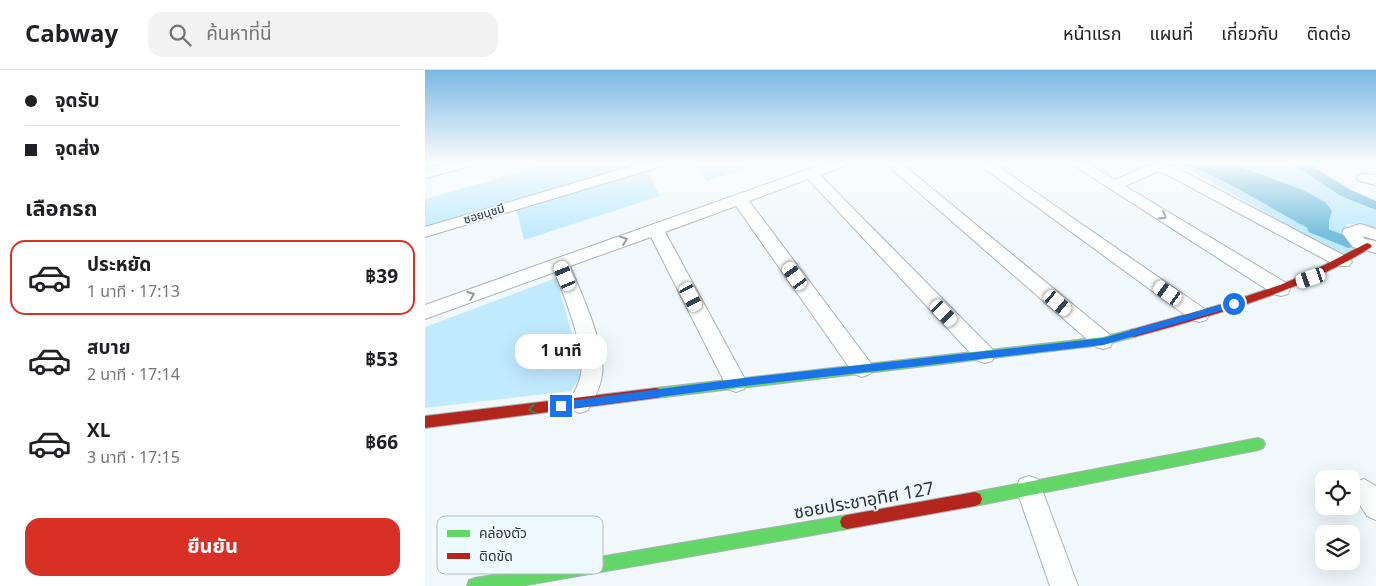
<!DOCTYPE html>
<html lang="th">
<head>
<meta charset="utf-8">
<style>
	:root { --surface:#fff; --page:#f2f2f2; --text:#202124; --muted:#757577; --line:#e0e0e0; --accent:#d93025 }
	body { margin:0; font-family:Georgia,"Noto Sans Thai",serif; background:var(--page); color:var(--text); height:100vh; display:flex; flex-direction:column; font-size:19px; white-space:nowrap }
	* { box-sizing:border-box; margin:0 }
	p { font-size:16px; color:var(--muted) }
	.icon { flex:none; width:28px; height:28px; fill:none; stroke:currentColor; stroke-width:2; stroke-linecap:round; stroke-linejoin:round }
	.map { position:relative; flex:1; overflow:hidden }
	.sheet { display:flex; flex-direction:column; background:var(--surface); width:425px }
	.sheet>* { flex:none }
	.banner { display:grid; align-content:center; height:110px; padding:0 25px; background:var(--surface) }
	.controls { position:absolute; left:890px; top:400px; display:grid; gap:10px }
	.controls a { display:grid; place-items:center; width:45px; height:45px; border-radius:10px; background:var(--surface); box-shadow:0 5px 20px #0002; font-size:25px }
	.end { position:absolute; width:22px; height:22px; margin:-11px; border:6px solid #1a73e8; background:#fff; box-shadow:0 0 0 2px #fff }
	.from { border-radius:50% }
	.bubble { position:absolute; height:35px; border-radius:15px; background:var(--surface); box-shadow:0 5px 20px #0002; font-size:16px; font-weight:700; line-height:35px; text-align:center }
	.car { position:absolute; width:15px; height:30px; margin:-15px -8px; border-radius:6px; box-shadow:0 0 4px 1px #0007; background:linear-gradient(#fff 24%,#345 0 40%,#fff 0 76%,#345 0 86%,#fff 0) }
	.banner b { display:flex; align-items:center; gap:18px; height:48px; font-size:19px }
	.banner b+b { border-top:1px solid var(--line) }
	.banner i { width:12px; height:12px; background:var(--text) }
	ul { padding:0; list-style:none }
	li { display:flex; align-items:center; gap:15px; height:75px; margin:0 10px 8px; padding:0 15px; border:2px solid transparent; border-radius:15px }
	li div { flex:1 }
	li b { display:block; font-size:19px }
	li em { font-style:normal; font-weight:700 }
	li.selected { border-color:var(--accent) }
	li>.icon { width:45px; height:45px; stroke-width:1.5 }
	h2 { padding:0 25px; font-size:22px; line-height:60px }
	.cta { display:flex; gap:10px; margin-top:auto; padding:10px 25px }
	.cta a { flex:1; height:58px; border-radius:15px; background:var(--accent); color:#fff; font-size:20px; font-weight:700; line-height:58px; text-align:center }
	header { display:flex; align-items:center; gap:30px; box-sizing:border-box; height:70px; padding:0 25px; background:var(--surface); border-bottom:1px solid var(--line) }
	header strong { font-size:24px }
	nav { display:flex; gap:28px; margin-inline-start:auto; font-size:18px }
	.search { width:350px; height:45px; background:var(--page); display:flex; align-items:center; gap:12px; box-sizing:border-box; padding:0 18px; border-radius:15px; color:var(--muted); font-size:19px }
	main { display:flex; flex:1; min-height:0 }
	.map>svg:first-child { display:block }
	.green { fill:#c1eafd }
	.water { fill:#76bfdc }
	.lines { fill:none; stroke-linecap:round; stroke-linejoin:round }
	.canal { fill:#76bfdc; fill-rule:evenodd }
	.street-casing { stroke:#acb2b4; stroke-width:2 }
	.fast-casing { stroke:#acb2b4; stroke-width:2 }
	.jam-casing { stroke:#acb2b4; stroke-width:2 }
	.street { fill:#fdfefe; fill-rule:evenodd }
	.fast { fill:#63d668; fill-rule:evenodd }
	.jam { fill:#b3261e; fill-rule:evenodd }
	.oneway { stroke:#96999a }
	.oneway2 { stroke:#467d4d }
	.route { fill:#1a73e8 }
	.labels { text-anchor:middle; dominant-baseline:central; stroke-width:4; stroke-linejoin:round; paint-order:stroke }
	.far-street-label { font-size:12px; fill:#2e3437; stroke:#edf9ff }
	.near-street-label { font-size:18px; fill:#2e3437; stroke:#edf9ff }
	.key { fill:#edf9ff; stroke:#b4bec3; stroke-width:1 }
	.key-label { font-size:14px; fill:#2e3437 }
</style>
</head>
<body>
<header>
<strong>Cabway</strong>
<div class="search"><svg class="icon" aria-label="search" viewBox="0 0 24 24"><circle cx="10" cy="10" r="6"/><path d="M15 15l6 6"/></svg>ค้นหาที่นี่</div>
<nav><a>หน้าแรก</a><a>แผนที่</a><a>เกี่ยวกับ</a><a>ติดต่อ</a></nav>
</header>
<main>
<section class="sheet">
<div class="banner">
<b><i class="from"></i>จุดรับ</b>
<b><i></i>จุดส่ง</b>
</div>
<h2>เลือกรถ</h2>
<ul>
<li class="selected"><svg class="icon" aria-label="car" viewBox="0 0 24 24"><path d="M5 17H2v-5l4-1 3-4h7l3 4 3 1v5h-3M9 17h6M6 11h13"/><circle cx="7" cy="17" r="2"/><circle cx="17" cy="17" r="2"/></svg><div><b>ประหยัด</b><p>1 นาที · 17:13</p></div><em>฿39</em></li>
<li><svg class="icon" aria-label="car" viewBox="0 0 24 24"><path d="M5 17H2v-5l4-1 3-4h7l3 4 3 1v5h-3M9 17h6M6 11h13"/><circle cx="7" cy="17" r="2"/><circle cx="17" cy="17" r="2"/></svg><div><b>สบาย</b><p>2 นาที · 17:14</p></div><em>฿53</em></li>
<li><svg class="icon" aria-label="car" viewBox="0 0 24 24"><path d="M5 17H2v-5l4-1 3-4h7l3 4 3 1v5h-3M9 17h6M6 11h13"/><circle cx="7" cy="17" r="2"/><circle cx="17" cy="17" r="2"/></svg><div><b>XL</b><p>3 นาที · 17:15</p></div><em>฿66</em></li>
</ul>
<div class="cta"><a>ยืนยัน</a></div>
</section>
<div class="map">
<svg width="951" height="516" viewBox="0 0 951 516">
	<rect width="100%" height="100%" fill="#f1f8fb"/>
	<path class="green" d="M129 93H223L0 159V129Z
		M267 93H337L282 111Z
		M734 93H868L901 115 951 140V159L936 154H922L920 162 923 171 933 177 916 185 759 97Z
		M222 100 235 126 99 170 91 138Z
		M131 208 158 302 146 321 0 338V257Z"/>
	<path class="water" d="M756 93H805L878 120 900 132 907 141 904 151V165L921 175C864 154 815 113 756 93Z"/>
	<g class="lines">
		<path class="canal" d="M866 93H882L926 120 951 131V140L916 126Z
			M890 154 929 169 931 173 929 177 923 178 884 162 882 159 884 156Z"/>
		<defs>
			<path id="street" d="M25 93H48L46 96 0 108V99Z
				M217 93H239L237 96 0 167V157Z
				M401 93H421L419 96 395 105 567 279 570 285 567 291 560 293 553 291 383 109 324 131 445 292 448 298 445 304 437 307 429 304 311 136 240 162 322 313 319 319 311 322 303 319 226 167 145 196C156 223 181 276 177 304 176 317 169 328 163 340L155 343 147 340 144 333C148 324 154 315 156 304 160 276 140 229 130 202L0 249V235Z
				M460 93H476L685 265 688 271 685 277 678 279 671 277Z
				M552 93H568L781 240 784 245 781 250 774 252 767 250Z
				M645 93H662L690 110 729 93 750 97 924 188 927 192 924 196H912L741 104 732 102 700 116 863 214 865 219 863 224 856 226 849 224Z
				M939 104 951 105V115L934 111 932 108 934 105Z
				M935 154 951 159V170L937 166 940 169 951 171V183L928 177 917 163 919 159Z
				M604 406 613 409 653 516H625L591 418 595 409Z
				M939 409 951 416V450L942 446 926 421 930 412Z"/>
			<path id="fast" d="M709 259 713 260 715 263 713 266 678 275 231 328 227 327 225 323 227 319 231 318 678 267Z
				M833 368 838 370 840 374 838 378 833 380 550 436 545 434 543 429 545 424 550 422Z
				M422 445 427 447 429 452 427 457 422 459 96 516H42L44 510 50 508Z"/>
			<path id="jam" d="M942 173 945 174 947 176 945 178C872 223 791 245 709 267L705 266 703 263 705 260 709 259 798 234 855 215 884 203Z
				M231 318 235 319 237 323 235 327 231 328 0 358V346Z
				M550 422 555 424 557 429 555 434 550 436 422 459 417 457 415 452 417 447 422 445Z"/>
		</defs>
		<use href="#street" class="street-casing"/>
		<use href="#fast" class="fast-casing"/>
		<use href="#jam" class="jam-casing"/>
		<use href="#street" class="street"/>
		<use href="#fast" class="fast"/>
		<use href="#jam" class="jam"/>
	</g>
	<defs><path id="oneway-chevron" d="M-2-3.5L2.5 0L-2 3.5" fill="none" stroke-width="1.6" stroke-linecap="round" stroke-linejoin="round" transform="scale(1.25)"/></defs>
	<g class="oneway">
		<use href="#oneway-chevron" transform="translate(738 146) rotate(32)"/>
		<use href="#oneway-chevron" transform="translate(199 170) rotate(-19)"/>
		<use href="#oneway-chevron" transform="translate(46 225) rotate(-20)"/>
	</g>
	<use class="oneway2" href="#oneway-chevron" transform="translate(107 339) rotate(173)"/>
	<linearGradient id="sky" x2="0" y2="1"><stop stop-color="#7ab8e3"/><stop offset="0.56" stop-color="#f9fcfd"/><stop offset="1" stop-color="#f9fcfd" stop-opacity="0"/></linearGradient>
	<rect width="951" height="165" fill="url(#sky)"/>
	<path class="route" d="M809 231 812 232V236L678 275 311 317 136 340 131 336 136 332 311 309 678 268Z"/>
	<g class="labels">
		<g class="far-street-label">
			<text transform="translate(59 144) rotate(-17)">ซอยนุชมี</text>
		</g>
		<g class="near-street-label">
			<text transform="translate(439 431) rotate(-10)">ซอยประชาอุทิศ 127</text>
		</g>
	</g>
	<rect x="12" y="446" width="166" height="58" rx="8" class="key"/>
	<rect x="22" y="460" width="23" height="7" fill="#63d668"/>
	<rect x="22" y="483" width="23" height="6" fill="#b3261e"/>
	<g class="key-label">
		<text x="54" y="468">คล่องตัว</text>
		<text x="54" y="491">ติดขัด</text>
	</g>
</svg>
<div class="controls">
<a><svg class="icon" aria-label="locate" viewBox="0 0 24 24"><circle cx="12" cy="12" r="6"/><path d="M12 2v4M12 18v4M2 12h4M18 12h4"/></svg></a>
<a><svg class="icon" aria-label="layers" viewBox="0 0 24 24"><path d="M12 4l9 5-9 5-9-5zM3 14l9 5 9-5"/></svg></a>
</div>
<i class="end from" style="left:809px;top:234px"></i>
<i class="end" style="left:136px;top:336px"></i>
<div class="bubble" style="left:90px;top:264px;width:92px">1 นาที</div>
<i class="car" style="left:140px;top:206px;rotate:337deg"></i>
<i class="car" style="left:370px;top:206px;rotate:324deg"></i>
<i class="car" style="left:886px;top:208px;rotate:251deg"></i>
<i class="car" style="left:743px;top:223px;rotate:305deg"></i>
<i class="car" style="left:266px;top:227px;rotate:152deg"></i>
<i class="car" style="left:633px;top:233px;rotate:130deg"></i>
<i class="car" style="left:519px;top:243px;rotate:136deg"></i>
</div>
</main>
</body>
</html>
